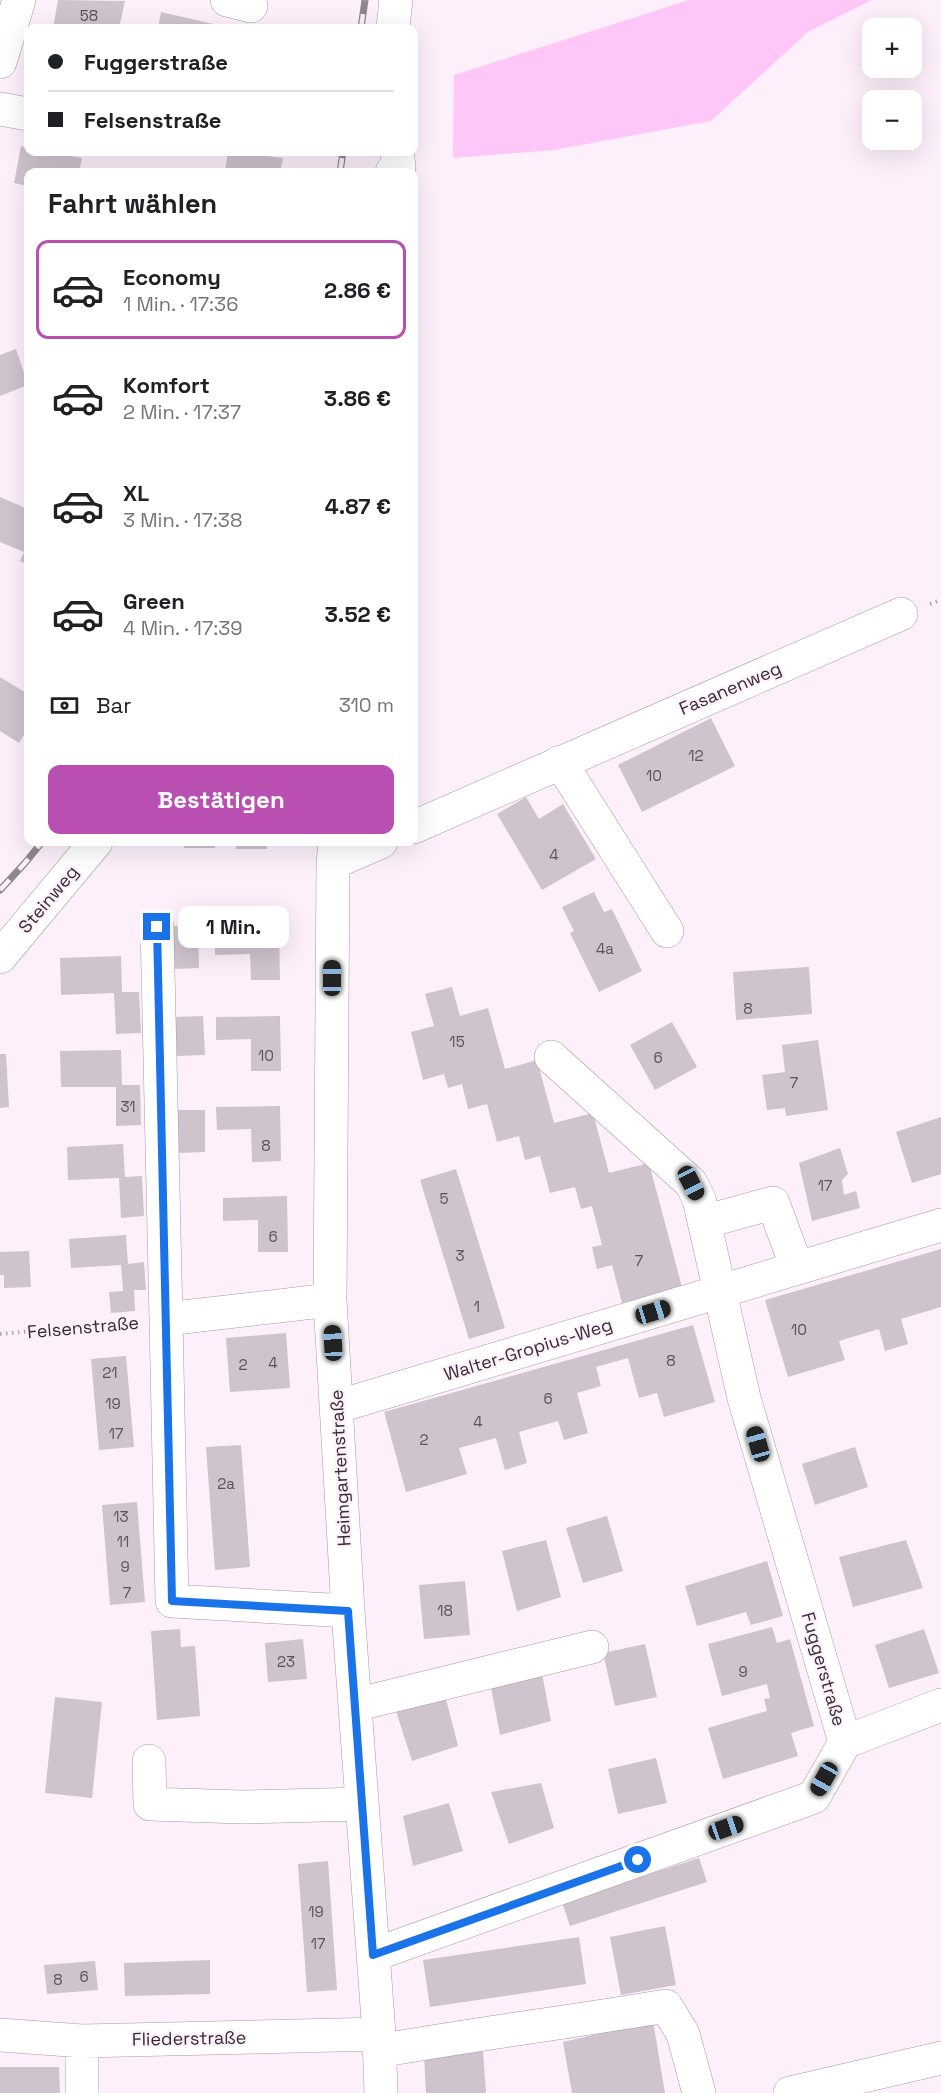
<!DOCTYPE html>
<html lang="de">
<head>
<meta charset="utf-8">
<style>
	:root { --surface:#fff; --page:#f2f2f2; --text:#202124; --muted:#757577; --line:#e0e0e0; --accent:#b94fb1 }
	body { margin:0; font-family:"Space Grotesk",sans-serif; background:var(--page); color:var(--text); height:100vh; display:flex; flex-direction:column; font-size:22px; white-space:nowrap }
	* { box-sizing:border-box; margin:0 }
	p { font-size:20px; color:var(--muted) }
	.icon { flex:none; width:33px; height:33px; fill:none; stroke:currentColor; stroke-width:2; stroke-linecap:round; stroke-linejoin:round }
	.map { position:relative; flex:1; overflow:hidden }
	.drawer { position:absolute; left:24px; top:168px; width:394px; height:678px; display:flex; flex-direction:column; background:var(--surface); border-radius:12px; box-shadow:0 6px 24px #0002 }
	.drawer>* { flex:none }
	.hud { position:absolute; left:24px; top:24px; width:394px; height:132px; border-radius:12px; box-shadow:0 6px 24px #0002; display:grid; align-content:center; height:132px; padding:0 24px; background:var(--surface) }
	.buttons { position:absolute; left:862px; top:18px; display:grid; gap:12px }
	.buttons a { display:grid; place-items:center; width:60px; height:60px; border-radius:12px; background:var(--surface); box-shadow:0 6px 24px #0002; font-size:30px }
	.end { position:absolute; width:27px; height:27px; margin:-14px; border:8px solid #1a73e8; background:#fff; box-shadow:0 0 0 3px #fff }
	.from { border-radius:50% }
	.bubble { position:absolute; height:42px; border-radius:12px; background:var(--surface); box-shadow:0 6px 24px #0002; font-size:20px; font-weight:700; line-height:42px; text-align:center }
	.car { position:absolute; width:18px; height:36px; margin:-18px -9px; border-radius:8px; box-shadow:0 0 4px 2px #0007; background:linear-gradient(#222 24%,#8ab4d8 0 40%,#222 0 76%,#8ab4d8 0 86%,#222 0) }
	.hud b { display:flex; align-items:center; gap:21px; height:57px; font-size:22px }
	.hud b+b { border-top:2px solid var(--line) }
	.hud i { width:15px; height:15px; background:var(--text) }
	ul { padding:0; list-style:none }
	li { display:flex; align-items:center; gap:18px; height:99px; margin:0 12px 9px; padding:0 12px; border:3px solid transparent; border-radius:12px }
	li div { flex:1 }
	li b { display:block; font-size:22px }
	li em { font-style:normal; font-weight:700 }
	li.current { border-color:var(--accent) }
	li>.icon { width:54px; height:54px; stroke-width:1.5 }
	h2 { padding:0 24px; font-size:27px; line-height:72px }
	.pay { display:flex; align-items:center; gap:15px; height:66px; padding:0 24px; font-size:22px }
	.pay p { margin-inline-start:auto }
	.action { display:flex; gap:12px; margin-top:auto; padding:12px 24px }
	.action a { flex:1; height:69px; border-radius:12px; background:var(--accent); color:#fff; font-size:24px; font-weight:700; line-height:69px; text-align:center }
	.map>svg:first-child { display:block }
	.green { fill:#ffc7f8 }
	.building { fill:#cfc3cd }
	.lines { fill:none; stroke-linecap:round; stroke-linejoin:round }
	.minor-casing { stroke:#a69aa4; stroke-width:34 }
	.path { stroke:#b2a8b0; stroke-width:4; stroke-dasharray:1.5 4.5; stroke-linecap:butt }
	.minor { stroke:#fff; stroke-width:33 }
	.rail-casing { stroke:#8f878f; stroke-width:7 }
	.rail { stroke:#fdf0fb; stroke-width:4.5; stroke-dasharray:14; stroke-linecap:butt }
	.route { stroke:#1a73e8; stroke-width:8 }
	.labels { text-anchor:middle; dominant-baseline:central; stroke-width:4.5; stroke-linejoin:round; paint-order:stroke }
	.number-label { font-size:15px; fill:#5a535a }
	.street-label { font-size:18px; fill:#332e33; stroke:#fdf0fb }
</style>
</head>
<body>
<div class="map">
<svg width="941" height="2093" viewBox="0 0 941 2093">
	<rect width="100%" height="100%" fill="#fdf0fb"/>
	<path class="green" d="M689 0H872L808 32 711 121 554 150 453 158 454 75Z"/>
	<path class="building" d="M58 0 125 1 119 28H53Z
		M161 12 222 26V28H158Z
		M21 146 28 148V152H48L82 158 79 172H28V186L14 183Z
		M228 152 283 158 280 172H225Z
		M16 349 28 385 0 396V355Z
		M0 497 28 509V565L20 561 24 552 0 542Z
		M0 677 28 694V728L19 743 0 731Z
		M711 718 735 766 642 812 618 765Z
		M526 797 539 819 563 804 596 859 542 890 497 814Z
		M184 842H215V848H184Z
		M236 842H267V849H236Z
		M594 892 604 912 612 909 642 971 599 992 570 933 574 931 562 907Z
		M279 925 280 980H251L250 954 215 955V927Z
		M171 926H198L199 968 171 969Z
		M121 956 122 992H139L141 1033 116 1034 114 993 61 995 60 958Z
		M809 967 812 1014 736 1020 733 972Z
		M452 987 460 1016 488 1008 505 1069 537 1060 554 1123 593 1113 609 1173 649 1163 682 1287 622 1303 612 1265 597 1269 592 1247 602 1245 592 1206 581 1209 575 1187 550 1193 540 1156 525 1160 519 1136 497 1142 487 1104 468 1109 462 1084 448 1088 444 1074 423 1080 411 1032 434 1026 425 994Z
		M203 1016 205 1055 177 1056 175 1017Z
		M280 1016 281 1071H251V1039L216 1040V1017Z
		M672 1022 697 1067 655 1090 630 1045Z
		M818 1040 828 1110 786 1116 785 1108 767 1110 762 1075 785 1072 782 1045Z
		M121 1050 122 1085H140L141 1125 116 1126V1087H61L60 1051Z
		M0 1054H6L9 1107 0 1108Z
		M280 1106 281 1161 252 1162 251 1129 217 1130 216 1107Z
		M177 1110H205V1152L178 1153Z
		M941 1117V1174L912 1183 896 1132Z
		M123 1144 125 1177 142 1176 144 1216 121 1218 119 1178 68 1180 67 1147Z
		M840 1148 848 1174 842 1180 844 1195 856 1191 860 1208 812 1221 799 1163Z
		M456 1169 505 1328 469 1339 420 1180Z
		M287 1196 288 1252H258V1220L223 1221V1198Z
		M126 1235 128 1264 144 1262 146 1290H134L135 1311 111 1313 109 1292 123 1291 121 1265 71 1268 69 1239Z
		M941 1249V1307L901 1319 908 1344 885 1351 879 1329 839 1341 845 1360 788 1377 765 1300Z
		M29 1251 31 1287 4 1288V1275H0V1252Z
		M693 1325 715 1402 664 1417 657 1393 639 1398 628 1358 596 1367 601 1386 577 1393 588 1433 564 1440 558 1421 519 1432 527 1463 505 1470 496 1438 459 1448 467 1474 406 1492 384 1412Z
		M286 1333 290 1388 230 1392 226 1338Z
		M126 1356 134 1447 99 1450 91 1359Z
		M241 1445 250 1567 215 1570 206 1447Z
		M855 1447 868 1487 815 1505 802 1464Z
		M137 1502 145 1602 110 1605 102 1505Z
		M607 1516 623 1571 583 1583 566 1528Z
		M546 1540 561 1597 517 1611 502 1551Z
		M906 1540 923 1588 853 1607 839 1557Z
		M767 1561 783 1616 751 1625 746 1612 697 1626 685 1586Z
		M465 1581 470 1635 424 1639 419 1585Z
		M772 1627 777 1643 790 1639 814 1726 791 1733 798 1756 723 1779 708 1728 767 1711 764 1699 770 1698 767 1684 722 1696 708 1644Z
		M180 1629 181 1647 195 1646 200 1716 157 1720 151 1631Z
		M924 1629 939 1673 889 1688 875 1645Z
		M303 1639 307 1679 268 1682 265 1643Z
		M645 1644 657 1697 615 1706 603 1653Z
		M542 1673 551 1721 500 1735 490 1682Z
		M445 1695 458 1746 412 1761 395 1708Z
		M55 1697 102 1702 92 1798 45 1793Z
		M656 1758 667 1803 618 1814 608 1769Z
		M541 1783 554 1828 509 1844 491 1792Z
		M449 1803 463 1851 413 1866 403 1816Z
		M699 1858 707 1882 570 1926 562 1902Z
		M328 1861 337 1990 307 1992 298 1864Z
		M665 1926 676 1985 621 1995 610 1937Z
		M579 1937 586 1984 430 2007 423 1960Z
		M210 1960V1994L125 1996 124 1963Z
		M95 1961 98 1990 47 1994 44 1965Z
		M653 2021 665 2093H572L563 2042Z
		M483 2051 486 2093H426L424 2054Z
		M0 2067H59L60 2093H0Z"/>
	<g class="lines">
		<defs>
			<path id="minor" d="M227 0 251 6
				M393 28 396 0
				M0 62 19 0
				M0 109 28 114
				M392 172 399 167 397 152
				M560 762 667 931
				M414 827 901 614
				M335 842 333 863 330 1300 348 1611 379 2034 381 2093
				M333 863 381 842
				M157 927 166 1319
				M0 957 96 842
				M704 1222 773 1203 797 1268
				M330 1300 166 1319 172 1601 348 1611
				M336 1407 941 1225
				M355 1705 592 1647
				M845 1742 941 1705
				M149 1761 150 1804 242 1807 362 1804
				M373 1955 814 1797 845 1742 744 1398 699 1199 691 1183 551 1057
				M0 2035 82 2041 379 2034
				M379 2051C474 2034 571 2022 666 2006L683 2034 699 2093
				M82 2093V2041
				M790 2093 941 2058"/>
		</defs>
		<use href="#minor" class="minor-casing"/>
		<path class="path" d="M930 604 941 600
			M0 1334 134 1322"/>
		<use href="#minor" class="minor"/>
		<defs>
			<path id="rail" d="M361 28 365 0
				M340 172 343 152
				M0 890 25 863 42 842"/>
		</defs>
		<use href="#rail" class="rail-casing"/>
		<use href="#rail" class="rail"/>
	</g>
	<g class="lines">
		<path class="route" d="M157 927 172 1601 348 1611 373 1955 638 1860"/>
	</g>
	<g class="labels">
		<g class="number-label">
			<text x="89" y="15">58</text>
			<text x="696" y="755">12</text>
			<text x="654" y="775">10</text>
			<text x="554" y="854">4</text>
			<text x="605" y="948">4a</text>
			<text x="748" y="1008">8</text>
			<text x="457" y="1041">15</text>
			<text x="266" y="1055">10</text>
			<text x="658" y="1057">6</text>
			<text x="794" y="1082">7</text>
			<text x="128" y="1106">31</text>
			<text x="266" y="1145">8</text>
			<text x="825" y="1185">17</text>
			<text x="444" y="1198">5</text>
			<text x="273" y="1236">6</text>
			<text x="460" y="1255">3</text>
			<text x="639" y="1260">7</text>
			<text x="477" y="1306">1</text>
			<text x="799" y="1329">10</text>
			<text x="671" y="1360">8</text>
			<text x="273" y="1362">4</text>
			<text x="243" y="1364">2</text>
			<text x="110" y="1372">21</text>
			<text x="548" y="1398">6</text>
			<text x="113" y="1403">19</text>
			<text x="478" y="1421">4</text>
			<text x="116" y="1433">17</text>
			<text x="424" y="1439">2</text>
			<text x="226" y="1483">2a</text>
			<text x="121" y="1516">13</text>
			<text x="123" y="1541">11</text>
			<text x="125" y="1566">9</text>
			<text x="127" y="1592">7</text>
			<text x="445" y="1610">18</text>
			<text x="286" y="1661">23</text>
			<text x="743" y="1671">9</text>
			<text x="316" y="1911">19</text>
			<text x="318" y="1943">17</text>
			<text x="84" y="1976">6</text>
			<text x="58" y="1979">8</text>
		</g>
		<g class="street-label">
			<text transform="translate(730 688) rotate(-23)">Fasanenweg</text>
			<text transform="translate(48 899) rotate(-50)">Steinweg</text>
			<text transform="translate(83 1327) rotate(-5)">Felsenstraße</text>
			<text transform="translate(528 1349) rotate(-17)">Walter-Gropius-Weg</text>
			<text transform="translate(340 1468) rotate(-93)">Heimgartenstraße</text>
			<text transform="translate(824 1669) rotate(74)">Fuggerstraße</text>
			<text transform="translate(189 2038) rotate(-1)">Fliederstraße</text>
		</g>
	</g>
</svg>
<div class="buttons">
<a>+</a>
<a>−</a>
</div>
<i class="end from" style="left:638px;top:1860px"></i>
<i class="end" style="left:157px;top:927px"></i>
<div class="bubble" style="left:178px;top:906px;width:111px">1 Min.</div>
<i class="car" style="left:332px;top:978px;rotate:0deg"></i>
<i class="car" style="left:691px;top:1183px;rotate:153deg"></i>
<i class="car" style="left:653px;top:1312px;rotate:73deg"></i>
<i class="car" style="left:333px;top:1343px;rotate:357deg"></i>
<i class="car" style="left:758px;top:1444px;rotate:344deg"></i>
<i class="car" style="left:824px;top:1779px;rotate:209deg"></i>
<i class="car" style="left:726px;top:1828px;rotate:71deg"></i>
<div class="hud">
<b><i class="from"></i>Fuggerstraße</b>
<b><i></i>Felsenstraße</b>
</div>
<section class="drawer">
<h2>Fahrt wählen</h2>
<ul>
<li class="current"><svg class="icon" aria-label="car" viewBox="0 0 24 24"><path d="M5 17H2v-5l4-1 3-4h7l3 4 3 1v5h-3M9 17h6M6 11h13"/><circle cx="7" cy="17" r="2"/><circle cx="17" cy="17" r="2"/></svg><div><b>Economy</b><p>1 Min. · 17:36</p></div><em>2.86 €</em></li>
<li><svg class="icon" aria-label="car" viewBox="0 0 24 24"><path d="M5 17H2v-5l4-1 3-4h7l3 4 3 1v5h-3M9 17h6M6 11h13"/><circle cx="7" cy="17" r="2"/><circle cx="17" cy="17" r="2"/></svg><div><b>Komfort</b><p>2 Min. · 17:37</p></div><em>3.86 €</em></li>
<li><svg class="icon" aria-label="car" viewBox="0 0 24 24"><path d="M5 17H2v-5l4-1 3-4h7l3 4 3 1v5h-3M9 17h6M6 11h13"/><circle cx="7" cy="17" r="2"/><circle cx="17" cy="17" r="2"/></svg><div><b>XL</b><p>3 Min. · 17:38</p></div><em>4.87 €</em></li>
<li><svg class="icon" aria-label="car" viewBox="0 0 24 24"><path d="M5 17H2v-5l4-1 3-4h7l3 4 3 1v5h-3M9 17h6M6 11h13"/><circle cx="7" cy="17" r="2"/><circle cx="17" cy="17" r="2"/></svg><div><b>Green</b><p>4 Min. · 17:39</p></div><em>3.52 €</em></li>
</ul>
<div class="pay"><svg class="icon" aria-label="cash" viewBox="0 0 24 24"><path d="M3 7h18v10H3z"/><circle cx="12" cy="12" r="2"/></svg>Bar<p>310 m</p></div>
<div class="action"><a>Bestätigen</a></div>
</section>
</div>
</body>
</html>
